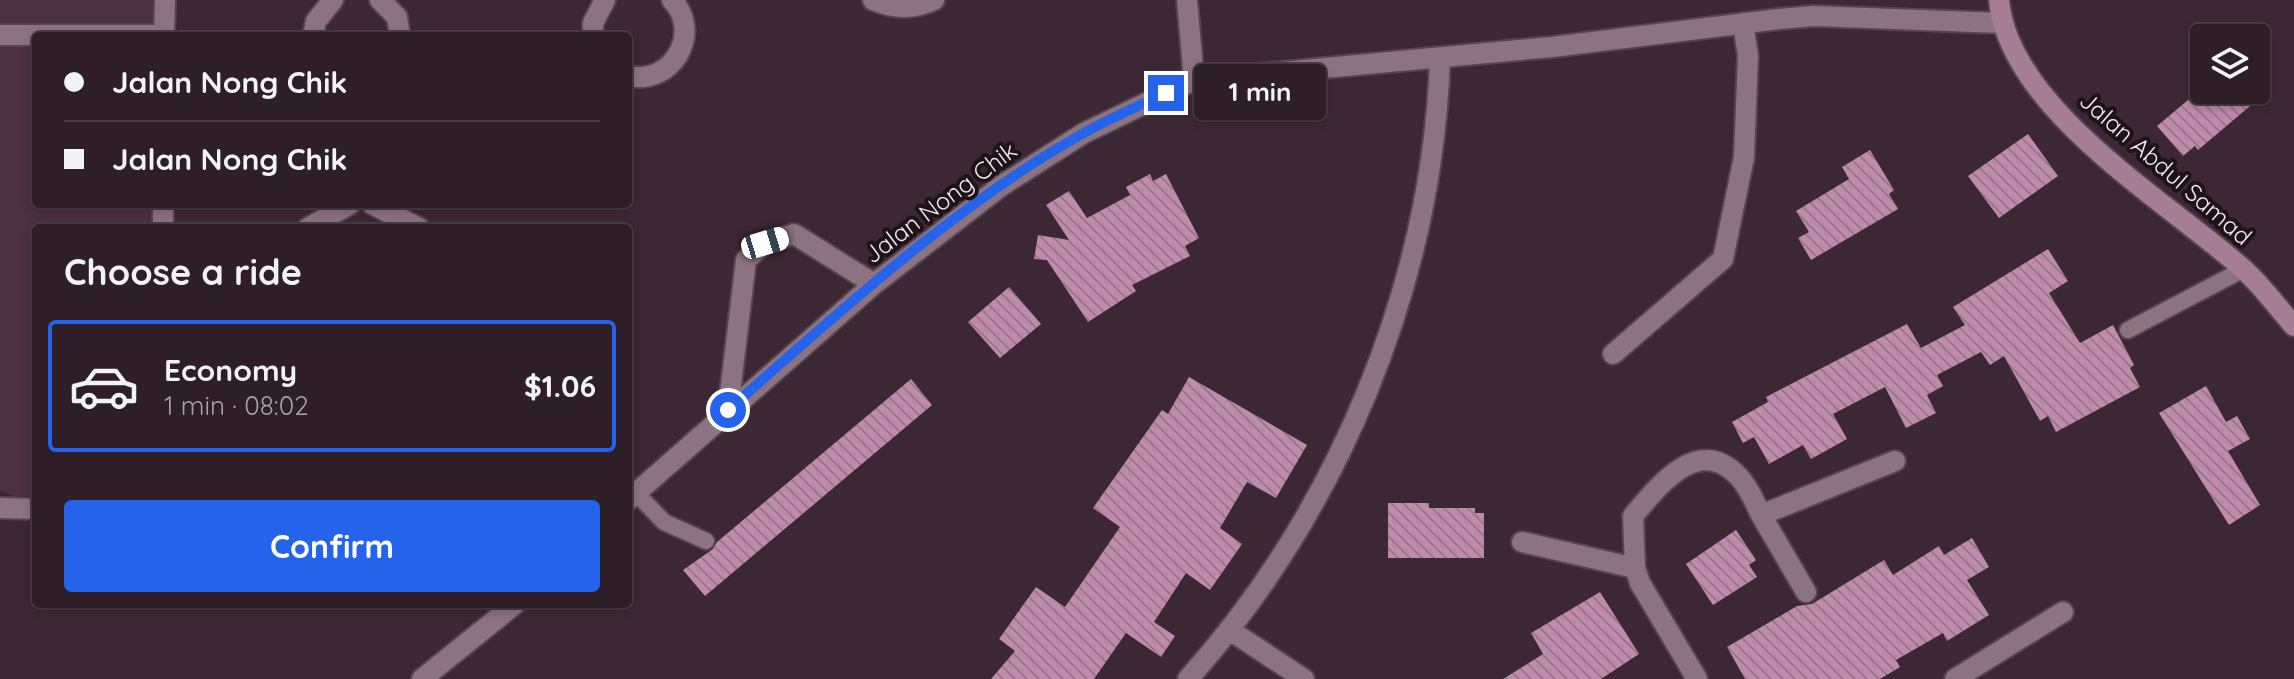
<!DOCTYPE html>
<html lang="en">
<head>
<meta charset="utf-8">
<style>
	:root { --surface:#2d1e27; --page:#35272f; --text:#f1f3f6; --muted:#a7a2a7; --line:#483c44; --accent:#2563eb }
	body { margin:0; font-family:Quicksand,sans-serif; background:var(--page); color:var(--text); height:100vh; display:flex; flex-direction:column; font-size:30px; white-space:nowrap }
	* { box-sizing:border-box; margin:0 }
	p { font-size:26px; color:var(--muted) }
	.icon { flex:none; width:44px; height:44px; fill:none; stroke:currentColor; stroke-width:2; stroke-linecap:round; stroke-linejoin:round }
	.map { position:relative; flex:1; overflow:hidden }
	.details { position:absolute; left:32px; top:224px; width:600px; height:384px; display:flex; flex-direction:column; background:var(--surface); border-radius:8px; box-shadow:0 4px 12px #0003,0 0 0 2px var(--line) }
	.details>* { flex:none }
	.hud { position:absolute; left:32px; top:32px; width:600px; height:176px; border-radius:8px; box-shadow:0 4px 12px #0003,0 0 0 2px var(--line); display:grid; align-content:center; height:176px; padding:0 32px; background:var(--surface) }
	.tools { position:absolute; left:2190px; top:24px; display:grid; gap:16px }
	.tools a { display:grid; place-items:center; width:80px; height:80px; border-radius:8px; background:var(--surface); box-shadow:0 4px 12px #0003,0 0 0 2px var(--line); font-size:40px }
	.end { position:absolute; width:36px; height:36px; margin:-18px; border:10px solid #2563eb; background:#fff; box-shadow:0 0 0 4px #fff }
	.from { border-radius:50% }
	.bubble { position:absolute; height:56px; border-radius:8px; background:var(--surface); box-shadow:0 4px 12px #0003,0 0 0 2px var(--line); font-size:26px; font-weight:800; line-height:56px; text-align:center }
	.car { position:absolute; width:24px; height:48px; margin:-24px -12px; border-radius:10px; box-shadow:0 0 6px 2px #0007; background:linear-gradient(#fff 24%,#345 0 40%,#fff 0 76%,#345 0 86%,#fff 0) }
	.hud b { display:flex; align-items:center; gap:28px; height:76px; font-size:30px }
	.hud b+b { border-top:2px solid var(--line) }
	.hud i { width:20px; height:20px; background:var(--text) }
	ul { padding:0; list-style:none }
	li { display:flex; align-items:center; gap:24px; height:132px; margin:0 16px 12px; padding:0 16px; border:4px solid transparent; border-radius:8px }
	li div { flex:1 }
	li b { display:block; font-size:30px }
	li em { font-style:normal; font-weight:800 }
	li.on { border-color:var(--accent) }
	li>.icon { width:72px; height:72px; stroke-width:1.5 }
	h2 { padding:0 32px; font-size:36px; line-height:96px }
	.cta { display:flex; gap:16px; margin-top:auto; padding:16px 32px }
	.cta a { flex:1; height:92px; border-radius:8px; background:var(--accent); color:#fff; font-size:32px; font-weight:800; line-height:92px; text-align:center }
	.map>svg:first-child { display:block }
	.built { fill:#4b3141 }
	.building { fill:url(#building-back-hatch) }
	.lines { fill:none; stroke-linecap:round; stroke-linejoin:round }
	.lane-casing { stroke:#56444f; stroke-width:20 }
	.street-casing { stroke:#56444f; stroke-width:24 }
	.secondary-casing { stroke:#56444f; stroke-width:24 }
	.lane { stroke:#8c7382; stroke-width:16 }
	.street { stroke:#8c7382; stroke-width:20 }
	.secondary { stroke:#a57e96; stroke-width:20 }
	.route { stroke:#2563eb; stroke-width:10 }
	.labels { text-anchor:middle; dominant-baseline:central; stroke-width:8; stroke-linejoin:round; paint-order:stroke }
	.street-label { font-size:24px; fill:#f7e9f1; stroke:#1d141a }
</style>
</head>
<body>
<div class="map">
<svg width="2294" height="679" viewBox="0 0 2294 679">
	<defs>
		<pattern id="building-back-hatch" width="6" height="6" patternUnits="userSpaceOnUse" patternTransform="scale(2)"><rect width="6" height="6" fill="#bf8bab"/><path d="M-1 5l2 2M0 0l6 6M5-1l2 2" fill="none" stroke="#9c768d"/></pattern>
	</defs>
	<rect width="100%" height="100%" fill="#3c2834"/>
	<path class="built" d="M0 0H157V36H36V204H154V228H36V496H15L0 490Z"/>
	<path class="building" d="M2200 90H2269L2198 150 2195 146 2183 156 2157 126Z
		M2028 134 2058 176 1999 218 1968 176Z
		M1870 150 1894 190 1889 194 1898 209 1811 260 1798 238 1809 232 1796 211 1849 179 1842 167Z
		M1150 174 1153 181 1166 174 1199 238 1185 246 1190 256 1132 285 1136 291 1088 322 1047 260 1034 259 1038 235 1069 240 1046 205 1069 191 1087 218 1130 195 1126 187Z
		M2048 249 2068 281 2049 293 2080 343 2113 325 2134 365 2130 368 2140 387 2056 432 2048 416 2040 421 2004 356 1990 365 1981 352 1937 375 1943 386 1927 395 1936 413 1906 428 1885 387 1833 414 1847 439 1811 459 1803 445 1769 464 1754 437 1743 443 1732 422 1768 402 1766 397 1907 324 1921 348 1965 325 1953 307Z
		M1009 287 1041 324 1000 358 968 322Z
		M1189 377 1307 445 1276 498 1247 482 1220 528 1242 544 1210 590 1186 573 1154 622 1175 636 1161 657 1126 633 1094 679H991L1015 651 999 639 1036 587 1065 607 1120 527 1093 508 1162 410 1168 414Z
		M911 379 932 405 705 596 683 570 713 549 717 542Z
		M2206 386 2226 422 2237 416 2250 439 2228 451 2260 505 2229 525 2159 413Z
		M1388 503H1429V508H1475V513H1484V558H1388Z
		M1736 530 1756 560 1749 565 1757 577 1713 605 1686 564Z
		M1972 538 1989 567 1967 580 1989 615 1947 641 1943 633 1896 660 1900 667 1880 679H1745L1727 647 1797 606 1812 604 1884 560 1893 575 1939 546 1944 555Z
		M1600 592 1639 654 1601 679H1503L1543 654 1531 633Z"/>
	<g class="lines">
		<defs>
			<path id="lane" d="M2128 330 2244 269
				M636 493 664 522 706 541"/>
			<path id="street" d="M380 0 397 17 400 36
				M873 0C894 9 913 10 934 0
				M1187 0 1194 80
				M0 35H164
				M164 36 165 0
				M313 36 316 21 333 0
				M593 36V23L605 0
				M628 76C672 86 703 33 672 0
				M372 204 419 228
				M163 228V204
				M308 228 350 204
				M1613 354 1723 259 1744 157 1748 56 1743 23
				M728 410 746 260 765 243 794 234 874 284
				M628 500 874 284 1001 186 1084 133 1194 80 1552 47 1779 19 1814 16 2001 23
				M0 508 36 509
				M1761 515 1806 592
				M1522 542 1635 568
				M1231 631 1304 679
				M422 679 515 604
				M1188 679C1339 510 1432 285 1440 59
				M1697 679 1640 583 1635 568 1633 516C1660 484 1699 434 1739 477 1749 487 1755 503 1761 515L1895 461
				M1955 679 2063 612"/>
			<path id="secondary" d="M1999 0C2008 107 2165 200 2241 267 2261 284 2277 307 2294 326"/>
		</defs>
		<use href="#lane" class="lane-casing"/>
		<use href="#street" class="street-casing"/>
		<use href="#secondary" class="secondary-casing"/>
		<use href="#lane" class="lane"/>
		<use href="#street" class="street"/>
		<use href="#secondary" class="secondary"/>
	</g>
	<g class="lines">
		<path class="route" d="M728 410C840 312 953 206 1084 133 1110 118 1139 106 1166 93"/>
	</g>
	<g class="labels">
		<g class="street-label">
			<text transform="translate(2166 168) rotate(41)">Jalan Abdul Samad</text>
			<text transform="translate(940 202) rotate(-37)">Jalan Nong Chik</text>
		</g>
	</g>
</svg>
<div class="tools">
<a><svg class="icon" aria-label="layers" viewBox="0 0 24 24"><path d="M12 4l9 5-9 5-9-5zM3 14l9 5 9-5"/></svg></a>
</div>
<i class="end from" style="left:728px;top:410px"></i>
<i class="end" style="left:1166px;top:93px"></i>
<div class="bubble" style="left:1194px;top:64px;width:132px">1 min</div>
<i class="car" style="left:765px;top:243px;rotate:73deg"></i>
<div class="hud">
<b><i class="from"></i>Jalan Nong Chik</b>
<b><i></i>Jalan Nong Chik</b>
</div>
<section class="details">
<h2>Choose a ride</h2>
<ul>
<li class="on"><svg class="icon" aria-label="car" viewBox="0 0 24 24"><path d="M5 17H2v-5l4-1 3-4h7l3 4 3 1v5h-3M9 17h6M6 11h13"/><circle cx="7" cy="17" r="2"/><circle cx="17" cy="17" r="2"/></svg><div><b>Economy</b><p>1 min · 08:02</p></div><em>$1.06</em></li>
</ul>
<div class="cta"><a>Confirm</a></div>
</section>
</div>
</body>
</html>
